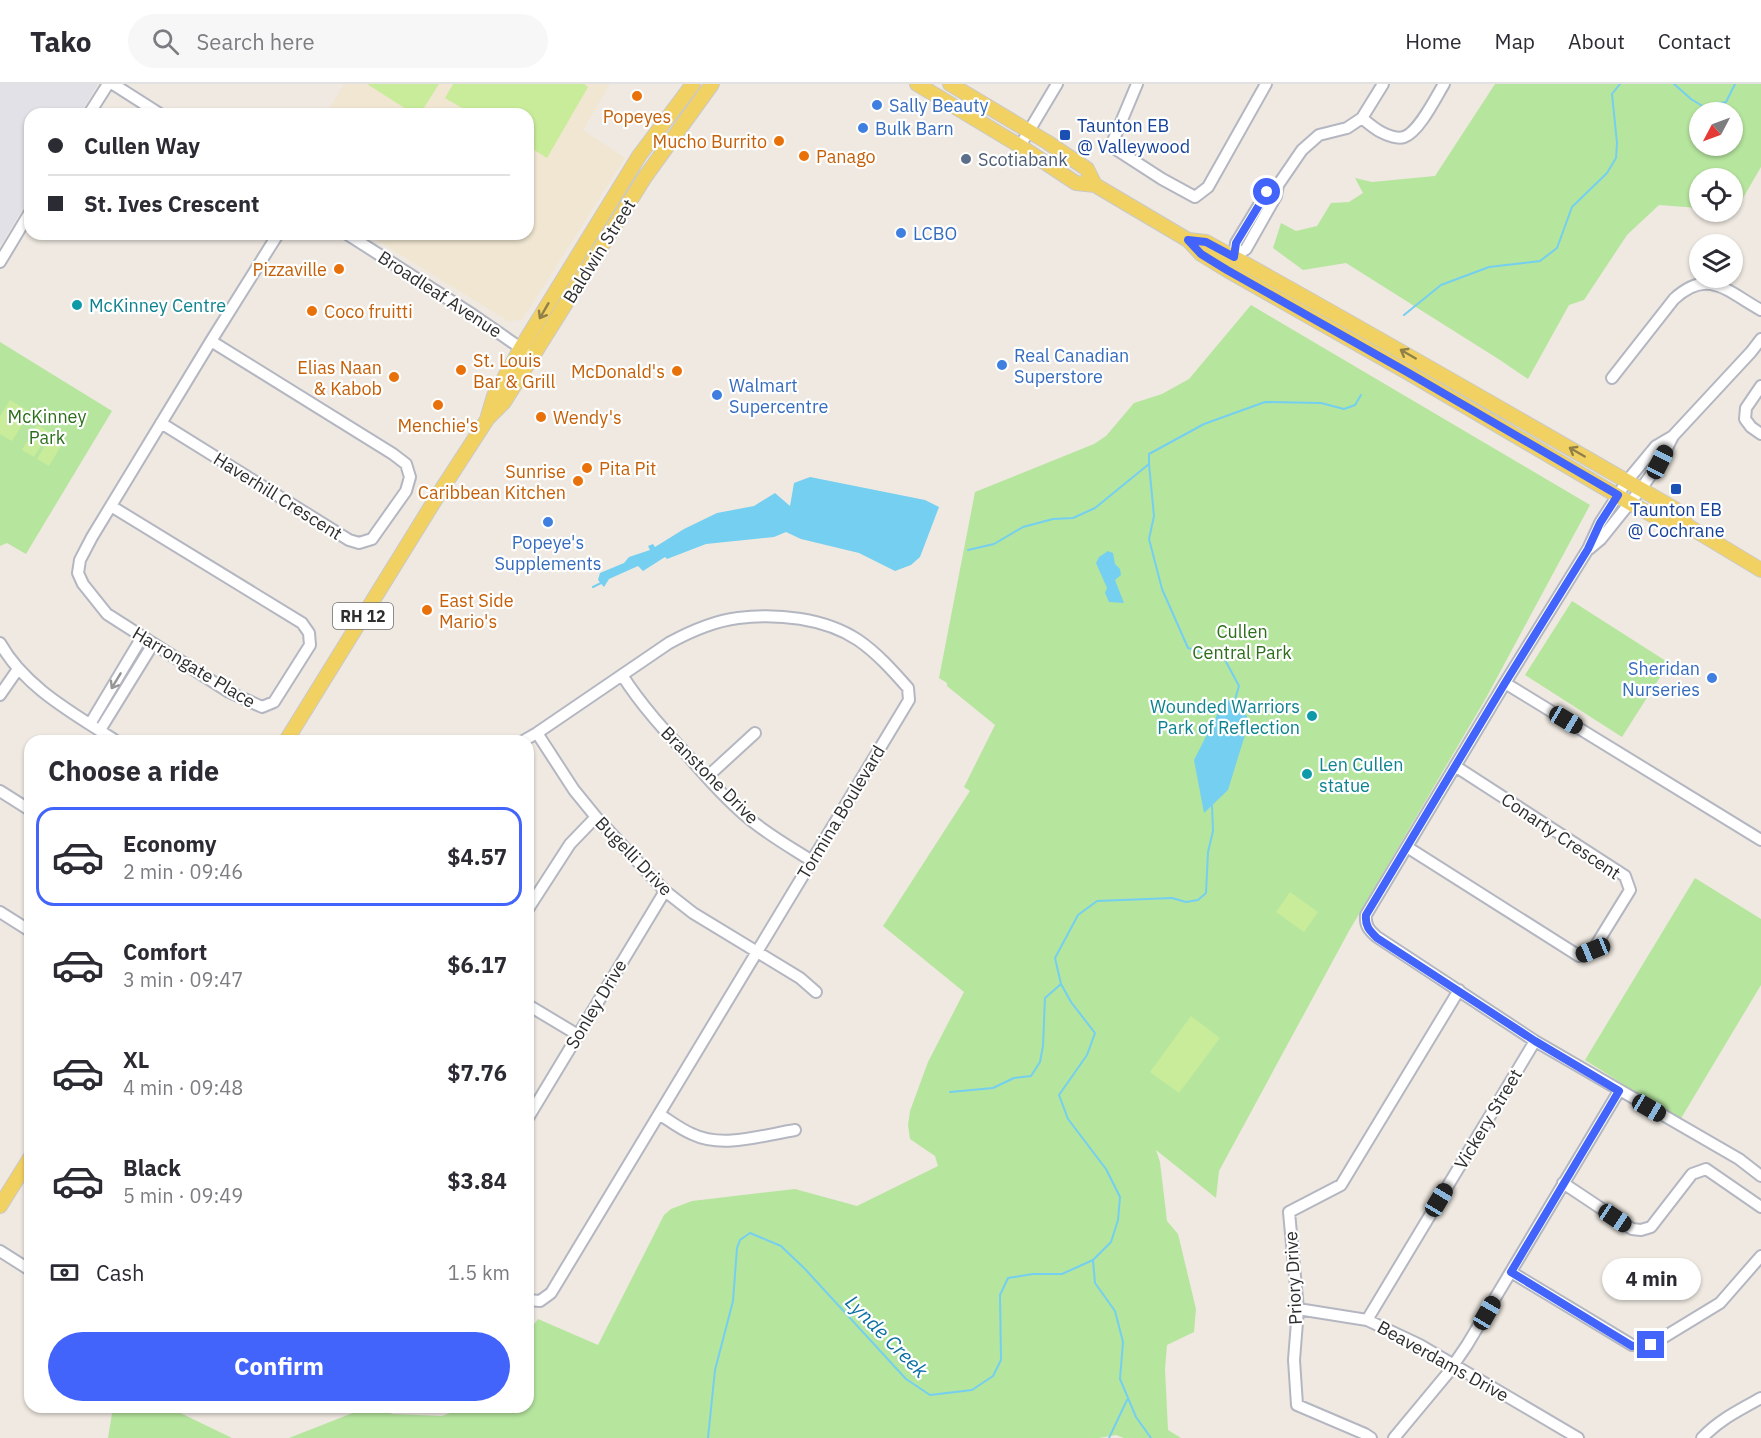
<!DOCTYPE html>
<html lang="en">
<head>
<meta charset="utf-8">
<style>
	:root { --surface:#fff; --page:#f7f7f7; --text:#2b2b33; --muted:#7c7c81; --line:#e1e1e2; --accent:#4264fb }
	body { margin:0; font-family:"IBM Plex Sans",sans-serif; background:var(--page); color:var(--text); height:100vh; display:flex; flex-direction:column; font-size:22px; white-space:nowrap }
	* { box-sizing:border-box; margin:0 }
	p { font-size:20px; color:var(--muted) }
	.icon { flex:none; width:33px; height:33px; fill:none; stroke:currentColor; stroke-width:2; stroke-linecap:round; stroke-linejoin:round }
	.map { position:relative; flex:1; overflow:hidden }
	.panel { position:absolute; left:24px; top:651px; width:510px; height:678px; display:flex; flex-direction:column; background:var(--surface); border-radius:18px; box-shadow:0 2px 4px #0004 }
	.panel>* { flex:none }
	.banner { position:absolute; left:24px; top:24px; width:510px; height:132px; border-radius:18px; box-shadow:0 2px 4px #0004; display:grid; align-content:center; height:132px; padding:0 24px; background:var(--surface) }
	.needle { width:39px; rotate:229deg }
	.buttons { position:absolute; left:1689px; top:18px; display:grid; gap:12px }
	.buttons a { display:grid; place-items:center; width:54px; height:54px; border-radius:50%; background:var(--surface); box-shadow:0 2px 4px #0004; font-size:30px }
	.end { position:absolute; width:27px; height:27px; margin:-14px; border:8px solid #4264fb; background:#fff; box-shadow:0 0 0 3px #fff }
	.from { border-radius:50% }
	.bubble { position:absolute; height:42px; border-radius:21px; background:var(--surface); box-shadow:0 2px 4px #0004; font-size:20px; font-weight:800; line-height:42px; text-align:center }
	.car { position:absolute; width:18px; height:36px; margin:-18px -9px; border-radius:8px; box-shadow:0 0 4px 2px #0007; background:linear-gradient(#222 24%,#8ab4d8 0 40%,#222 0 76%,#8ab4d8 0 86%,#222 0) }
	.banner b { display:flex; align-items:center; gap:21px; height:57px; font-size:22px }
	.banner b+b { border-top:2px solid var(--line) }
	.banner i { width:15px; height:15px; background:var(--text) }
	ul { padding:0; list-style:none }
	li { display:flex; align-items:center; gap:18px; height:99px; margin:0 12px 9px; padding:0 12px; border:3px solid transparent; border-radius:18px }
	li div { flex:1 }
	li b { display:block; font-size:22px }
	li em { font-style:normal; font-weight:800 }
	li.current { border-color:var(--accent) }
	li>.icon { width:54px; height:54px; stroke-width:1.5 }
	h2 { padding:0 24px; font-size:27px; line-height:72px }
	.pay { display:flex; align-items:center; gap:15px; height:66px; padding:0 24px; font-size:22px }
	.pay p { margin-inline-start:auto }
	.action { display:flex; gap:12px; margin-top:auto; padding:12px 24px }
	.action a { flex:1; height:69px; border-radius:36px; background:var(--accent); color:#fff; font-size:24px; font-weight:800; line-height:69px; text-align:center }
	header { display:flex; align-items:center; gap:36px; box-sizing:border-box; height:84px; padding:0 30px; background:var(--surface); border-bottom:2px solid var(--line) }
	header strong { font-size:28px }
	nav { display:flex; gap:33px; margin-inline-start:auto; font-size:21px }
	.search { width:420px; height:54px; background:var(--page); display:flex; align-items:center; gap:15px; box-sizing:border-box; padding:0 21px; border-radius:33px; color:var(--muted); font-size:22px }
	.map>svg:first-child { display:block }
	.industrial { fill:#e3e1e8 }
	.education { fill:#f0e6d1 }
	.green { fill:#b6e59e; fill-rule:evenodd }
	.pitch { fill:#c9ec9a }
	.water { fill:#75cff0 }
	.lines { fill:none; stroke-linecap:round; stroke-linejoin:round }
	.stream { stroke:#75cff0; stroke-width:2 }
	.minor-casing { stroke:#b4b7c1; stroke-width:14 }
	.major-casing { stroke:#c9c9c9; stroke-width:16 }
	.minor { stroke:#fff; stroke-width:10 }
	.major { stroke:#f2d163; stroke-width:14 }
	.oneway { stroke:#908048 }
	.oneway2 { stroke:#969696 }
	.route { stroke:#4264fb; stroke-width:8 }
	.food-dot { fill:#e8710a; stroke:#fff; stroke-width:2 }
	.shop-dot { fill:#3f7fe0; stroke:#fff; stroke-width:2 }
	.transit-dot { fill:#1a4fb4; stroke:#fff; stroke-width:2 }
	.service-dot { fill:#5c6f8a; stroke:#fff; stroke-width:2 }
	.culture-dot { fill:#0f9aa8; stroke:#fff; stroke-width:2 }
	.labels { text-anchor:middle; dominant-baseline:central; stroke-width:4.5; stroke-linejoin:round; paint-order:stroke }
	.shield { fill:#fff; stroke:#6d6d6d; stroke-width:1.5 }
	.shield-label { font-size:16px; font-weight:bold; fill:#2e2e2e }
	.shop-label { font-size:18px; fill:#366cbe; stroke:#fff; text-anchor:start }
	.food-label { font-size:18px; fill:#c56008; stroke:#fff; text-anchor:start }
	.transit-label { font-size:18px; fill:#164399; stroke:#fff; text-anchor:start }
	.service-label { font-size:18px; fill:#4e5e75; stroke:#fff; text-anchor:start }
	.street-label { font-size:18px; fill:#2e2e2e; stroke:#fff }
	.culture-label { font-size:18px; fill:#0d838f; stroke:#fff; text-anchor:start }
	.park-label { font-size:18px; fill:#2c6e1b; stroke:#fff }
	.water-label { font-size:20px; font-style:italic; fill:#0d6fa3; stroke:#fff }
</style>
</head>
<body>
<header>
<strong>Tako</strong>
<div class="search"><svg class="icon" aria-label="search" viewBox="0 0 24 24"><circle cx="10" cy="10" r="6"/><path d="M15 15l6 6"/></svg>Search here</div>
<nav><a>Home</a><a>Map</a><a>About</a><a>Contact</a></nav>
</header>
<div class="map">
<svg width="1761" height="1354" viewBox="0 0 1761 1354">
	<rect width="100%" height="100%" fill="#efe9e1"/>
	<path class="industrial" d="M0 0H98L80 30H30V113L0 162Z"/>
	<path class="education" d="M344 0H610L583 46 625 74 522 236 508 237 367 150H528V30H326Z"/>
	<path class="green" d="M1495 0H1761V83L1736 126 1733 125 1732 94H1700L1699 124 1659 121 1627 151 1584 216 1569 221 1528 295 1500 276 1346 179 1303 186 1273 164 1281 139 1296 147 1317 142 1331 119 1349 118 1363 109 1355 94 1372 98 1435 92ZM1732 28V62H1700V28Z
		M1251 221 1590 421 1486 614 1349 847 1219 1087 1216 1114 1156 1066 1160 1078 1167 1137 1178 1150 1196 1225 1194 1248 1167 1261 1165 1285 1168 1346 1181 1354H1124L1116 1351 1099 1354H289L368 1323H373L393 1330 442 1332 466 1323H528V1248L538 1235 598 1261 664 1131 671 1125 692 1117 795 1105 857 1122 938 1082 935 1072 910 1055 908 1041 910 1027 928 978 964 908 883 842 970 707 964 703 995 641 947 602V599L939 594 975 408 1094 360 1106 352 1134 319 1162 310 1189 295Z
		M0 258 112 327 26 470 7 459 0 462Z
		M1572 517 1669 579 1622 653 1525 591Z
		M1695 794 1761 835V901L1680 1036 1585 976Z
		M113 1323H168L232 1354H108Z"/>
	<path class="pitch" d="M367 0H439L420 30H414Z
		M453 0H584L588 3 547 74 528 62V30H472L445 14Z
		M10 316 30 328 12 357 0 350V332Z
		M37 341 49 348 34 373 22 366Z
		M52 350 64 357 49 382 37 375Z
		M1290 808 1318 828 1304 848 1276 828Z
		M1191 932 1220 954 1179 1009 1150 988Z"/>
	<path class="water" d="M810 393 925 416 939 423 920 473 911 481 895 487 859 469 801 455 786 448 774 453 706 460 667 475 665 473 643 487 638 482 609 495 604 503 598 496 600 489 624 479 629 473 650 466 648 462 653 460 655 463 684 445 717 429 754 422 775 409 790 422 794 399Z
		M1108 467 1113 469 1115 480 1120 485 1121 491 1115 496 1124 519 1109 518 1105 509 1107 504 1096 479 1099 473Z
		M1226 616 1234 617 1243 623 1249 638 1228 706 1204 729 1194 676 1223 619Z"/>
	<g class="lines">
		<path class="stream" d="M1674 0 1691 15 1704 23 1726 18 1735 0
			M1404 231 1441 201 1489 183 1540 177 1557 164 1572 123 1607 89 1616 74 1617 59 1612 10 1620 0
			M968 466 994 460 1023 443 1053 435 1073 434 1095 424 1149 380
			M593 503 601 499
			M1234 619 1239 602 1224 574 1188 564 1162 505 1149 455 1154 432 1149 380V370L1204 340 1265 318 1321 319 1344 325 1355 321 1361 311
			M950 1008 993 1004 1014 994 1031 992 1040 978 1043 962 1045 914 1061 900
			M1093 1176 1095 1199 1115 1227 1123 1258 1120 1295 1136 1333 1151 1354
			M708 1354 715 1286 733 1217 737 1164 740 1156 750 1149 781 1162 805 1185 906 1295 930 1311 972 1306 993 1292 1001 1276 1000 1211 1008 1194 1033 1190H1062L1093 1176 1111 1158 1118 1136 1120 1113 1106 1085 1068 1035 1059 1011 1087 971 1095 949 1071 918 1061 900 1055 874 1078 831 1097 817 1172 814 1186 818 1198 816 1206 809 1208 768 1213 747 1212 721
			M1109 1354 1127 1316"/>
		<defs>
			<path id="minor" d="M113 0 160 30
				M1137 0 1111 62 1162 95 1195 113 1208 103 1266 0
				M89 30 108 0
				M1362 34C1368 39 1375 45 1381 48 1388 52 1398 55 1404 53 1419 48 1436 13 1444 0
				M1020 62 1057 0
				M347 150 473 231 525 267
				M1234 173 1246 165 1276 112 1278 101 1302 66 1319 51 1347 44 1362 34 1383 0
				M1234 173 1236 159 1267 108 1278 101
				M0 178 30 128
				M1612 294 1674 215C1708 183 1728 208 1761 226
				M1761 302 1746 324 1745 335 1751 343 1761 350
				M161 339 349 456 359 459 372 455 406 407 410 393 406 380 393 370 211 257
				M1673 352 1656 362 1627 397 1600 439 1588 465 1505 599 1366 831C1365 842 1369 846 1377 853L1535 957 1739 1075 1761 1092
				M111 422 302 539 309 549 310 561 274 618 262 623 229 608 107 530 83 500 78 489 80 476 92 453 211 257 278 150
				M1589 465 1601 455 1641 405 1660 378 1673 352 1751 268 1761 255
				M0 559C25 604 75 630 116 657
				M622 591C641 621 665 647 689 673 707 694 726 715 747 733 767 750 790 763 812 777
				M1505 599 1761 756
				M0 611 18 585
				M90 640 142 553
				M100 646 153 560
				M537 649 574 706 596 733 665 807 693 829 800 894 816 908
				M523 657 537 649 669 559C691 547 714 537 738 534 777 529 825 534 858 556 877 569 893 587 908 604L909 616 551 1209 540 1217 528 1216
				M707 693 755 649
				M0 707 30 726
				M1407 763 1579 872 1593 866 1630 806 1625 792 1455 682
				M528 825 570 760 596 733
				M0 828 30 847
				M528 921 578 951
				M659 1030C670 1037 680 1045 692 1050 723 1065 763 1051 795 1046
				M528 1034 665 807
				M1563 1099 1632 1145 1641 1146 1651 1143 1692 1090 1706 1085 1761 1123
				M0 1167 30 1186
				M1511 1188 1632 1261H1651L1720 1219 1761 1172
				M1298 1225 1367 1236 1420 1261 1578 1354
				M1367 1236 1535 957
				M1371 1354 1365 1350 1297 1321 1294 1276 1298 1225 1289 1128 1341 1101 1459 906
				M1394 1354 1448 1289 1467 1261 1619 1007
				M1702 1354C1719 1336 1739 1326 1761 1314"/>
			<path id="major" d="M917 0 1020 62 1076 99 1095 101 1188 156 1201 170 1227 186 1407 288 1630 419 1665 438 1688 442
				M950 0 1047 58 1087 85 1095 101
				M1188 156 1206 158C1364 245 1519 335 1675 425L1688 442 1761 486
				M488 332 494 312 521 264 639 72 693 0
				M286 657 440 408 488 334 504 318 645 93 712 0
				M0 1122 30 1074"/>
		</defs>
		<use href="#minor" class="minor-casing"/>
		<use href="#major" class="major-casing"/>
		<use href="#minor" class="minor"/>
		<use href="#major" class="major"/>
	</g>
	<defs><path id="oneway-shaft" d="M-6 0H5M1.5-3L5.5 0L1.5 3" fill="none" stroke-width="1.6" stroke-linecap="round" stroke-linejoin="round" transform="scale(1.5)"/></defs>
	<g class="oneway">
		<use href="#oneway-shaft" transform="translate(544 227) rotate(120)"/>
		<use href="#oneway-shaft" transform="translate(1408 270) rotate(-150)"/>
		<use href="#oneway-shaft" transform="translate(1577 368) rotate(-150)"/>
	</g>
	<use class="oneway2" href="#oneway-shaft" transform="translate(116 597) rotate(121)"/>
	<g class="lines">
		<path class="route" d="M1267 108 1236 159 1234 173 1206 158 1188 156 1201 170 1227 186 1407 288 1618 411 1600 439 1588 465 1505 599 1366 831C1365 842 1369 846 1377 854L1535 957 1619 1007 1511 1188 1632 1262 1651 1261"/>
	</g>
	<g class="food-dot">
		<circle cx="637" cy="12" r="6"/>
		<circle cx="779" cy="57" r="6"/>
		<circle cx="804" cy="72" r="6"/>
		<circle cx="339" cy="185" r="6"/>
		<circle cx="312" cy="227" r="6"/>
		<circle cx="461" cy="286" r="6"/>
		<circle cx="677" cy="287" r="6"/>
		<circle cx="394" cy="293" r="6"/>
		<circle cx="438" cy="321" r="6"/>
		<circle cx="541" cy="333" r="6"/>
		<circle cx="587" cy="384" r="6"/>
		<circle cx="578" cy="397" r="6"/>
		<circle cx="427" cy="526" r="6"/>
	</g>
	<g class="shop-dot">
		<circle cx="877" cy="21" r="6"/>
		<circle cx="863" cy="44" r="6"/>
		<circle cx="901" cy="149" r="6"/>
		<circle cx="1002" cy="281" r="6"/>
		<circle cx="717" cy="311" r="6"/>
		<circle cx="548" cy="438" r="6"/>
		<circle cx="1712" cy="594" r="6"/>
	</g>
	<g class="transit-dot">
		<rect x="1059" y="45" width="12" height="12" rx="3"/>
		<rect x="1670" y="399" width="12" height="12" rx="3"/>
	</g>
	<circle class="service-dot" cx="966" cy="75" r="6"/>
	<g class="culture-dot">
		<circle cx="77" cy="221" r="6"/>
		<circle cx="1312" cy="632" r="6"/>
		<circle cx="1307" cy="690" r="6"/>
	</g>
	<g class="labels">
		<rect class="shield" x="333" y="519" width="60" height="26" rx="4.5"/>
		<g class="shield-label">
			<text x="363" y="532">RH 12</text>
		</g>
		<g class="shop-label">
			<text x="889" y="21">Sally Beauty</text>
			<text x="875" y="44">Bulk Barn</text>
			<text x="913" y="149">LCBO</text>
			<text x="1014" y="271">Real Canadian<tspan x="1014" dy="21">Superstore</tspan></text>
			<text x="729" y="301">Walmart<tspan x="729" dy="21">Supercentre</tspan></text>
			<text x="548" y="458" text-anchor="middle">Popeye's<tspan x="548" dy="21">Supplements</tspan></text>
			<text x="1700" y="584" text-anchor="end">Sheridan<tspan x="1700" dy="21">Nurseries</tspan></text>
		</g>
		<g class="food-label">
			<text x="637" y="32" text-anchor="middle">Popeyes</text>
			<text x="767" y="57" text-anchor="end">Mucho Burrito</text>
			<text x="816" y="72">Panago</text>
			<text x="327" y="185" text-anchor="end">Pizzaville</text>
			<text x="324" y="227">Coco fruitti</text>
			<text x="473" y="276">St. Louis<tspan x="473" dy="21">Bar &amp; Grill</tspan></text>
			<text x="382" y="283" text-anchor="end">Elias Naan<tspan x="382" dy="21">&amp; Kabob</tspan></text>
			<text x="665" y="287" text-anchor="end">McDonald's</text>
			<text x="553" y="333">Wendy's</text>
			<text x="438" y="341" text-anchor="middle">Menchie's</text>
			<text x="599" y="384">Pita Pit</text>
			<text x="566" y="387" text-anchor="end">Sunrise<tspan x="566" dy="21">Caribbean Kitchen</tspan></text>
			<text x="439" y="516">East Side<tspan x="439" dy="21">Mario's</tspan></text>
		</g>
		<g class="transit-label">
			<text x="1077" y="41">Taunton EB<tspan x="1077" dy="21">@ Valleywood</tspan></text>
			<text x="1676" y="425" text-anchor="middle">Taunton EB<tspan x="1676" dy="21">@ Cochrane</tspan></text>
		</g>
		<g class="service-label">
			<text x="978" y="75">Scotiabank</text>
		</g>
		<g class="street-label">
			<text transform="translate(599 167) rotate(-58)">Baldwin Street</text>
			<text transform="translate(440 210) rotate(33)">Broadleaf Avenue</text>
			<text transform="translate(278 412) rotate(32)">Haverhill Crescent</text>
			<text transform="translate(194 583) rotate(31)">Harrongate Place</text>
			<text transform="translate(710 691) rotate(45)">Branstone Drive</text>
			<text transform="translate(841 728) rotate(-59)">Tormina Boulevard</text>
			<text transform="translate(1561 752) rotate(34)">Conarty Crescent</text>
			<text transform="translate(634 772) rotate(46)">Bugelli Drive</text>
			<text transform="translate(596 920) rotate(-59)">Sonley Drive</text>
			<text transform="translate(1488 1035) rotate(-59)">Vickery Street</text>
			<text transform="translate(1293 1194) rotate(-93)">Priory Drive</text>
			<text transform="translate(1443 1277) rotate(29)">Beaverdams Drive</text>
		</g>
		<g class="culture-label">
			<text x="89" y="221">McKinney Centre</text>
			<text x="1300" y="622" text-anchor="end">Wounded Warriors<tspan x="1300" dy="21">Park of Reflection</tspan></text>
			<text x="1319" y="680">Len Cullen<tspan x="1319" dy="21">statue</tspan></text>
		</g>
		<g class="park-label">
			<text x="47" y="332">McKinney<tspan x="47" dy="21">Park</tspan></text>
			<text x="1242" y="547">Cullen<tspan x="1242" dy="21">Central Park</tspan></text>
		</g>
		<g class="water-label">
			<text transform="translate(887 1252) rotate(45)">Lynde Creek</text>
		</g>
	</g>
</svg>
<div class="buttons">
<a><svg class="needle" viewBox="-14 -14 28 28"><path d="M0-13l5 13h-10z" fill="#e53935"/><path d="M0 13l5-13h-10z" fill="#7c7c81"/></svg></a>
<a><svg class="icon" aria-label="locate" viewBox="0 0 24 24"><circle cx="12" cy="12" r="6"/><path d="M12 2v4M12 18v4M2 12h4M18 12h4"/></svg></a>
<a><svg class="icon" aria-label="layers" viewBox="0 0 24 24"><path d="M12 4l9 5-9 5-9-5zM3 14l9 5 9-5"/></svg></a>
</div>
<i class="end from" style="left:1267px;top:108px"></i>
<i class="end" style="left:1651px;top:1261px"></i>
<div class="bubble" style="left:1602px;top:1174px;width:99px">4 min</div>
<i class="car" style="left:1660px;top:378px;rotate:27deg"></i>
<i class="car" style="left:1566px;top:636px;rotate:121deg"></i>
<i class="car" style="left:1593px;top:866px;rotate:248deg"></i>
<i class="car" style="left:1649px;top:1024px;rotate:120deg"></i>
<i class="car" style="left:1439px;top:1116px;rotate:31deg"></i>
<i class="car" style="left:1615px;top:1134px;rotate:124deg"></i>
<i class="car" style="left:1487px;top:1229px;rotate:30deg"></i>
<div class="banner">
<b><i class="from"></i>Cullen Way</b>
<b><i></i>St. Ives Crescent</b>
</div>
<section class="panel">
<h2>Choose a ride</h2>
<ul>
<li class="current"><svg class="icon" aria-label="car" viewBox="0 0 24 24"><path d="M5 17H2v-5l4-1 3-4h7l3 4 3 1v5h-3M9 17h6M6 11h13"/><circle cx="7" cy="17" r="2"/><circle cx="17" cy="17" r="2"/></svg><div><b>Economy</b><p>2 min · 09:46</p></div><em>$4.57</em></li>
<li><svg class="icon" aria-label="car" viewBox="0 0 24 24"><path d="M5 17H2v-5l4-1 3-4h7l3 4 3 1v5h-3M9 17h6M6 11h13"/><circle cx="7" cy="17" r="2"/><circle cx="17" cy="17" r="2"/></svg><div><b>Comfort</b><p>3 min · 09:47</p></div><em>$6.17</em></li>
<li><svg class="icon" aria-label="car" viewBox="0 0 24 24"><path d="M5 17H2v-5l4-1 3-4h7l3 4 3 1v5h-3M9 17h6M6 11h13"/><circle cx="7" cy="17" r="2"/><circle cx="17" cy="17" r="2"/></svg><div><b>XL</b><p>4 min · 09:48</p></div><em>$7.76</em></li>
<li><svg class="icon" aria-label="car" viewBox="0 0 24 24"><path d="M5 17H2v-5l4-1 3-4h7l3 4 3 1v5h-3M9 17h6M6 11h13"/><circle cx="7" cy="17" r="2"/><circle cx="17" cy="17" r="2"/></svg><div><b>Black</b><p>5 min · 09:49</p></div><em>$3.84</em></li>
</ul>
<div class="pay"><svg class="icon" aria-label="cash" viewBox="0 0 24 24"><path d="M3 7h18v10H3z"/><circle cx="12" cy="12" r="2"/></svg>Cash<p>1.5 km</p></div>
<div class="action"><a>Confirm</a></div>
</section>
</div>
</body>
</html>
